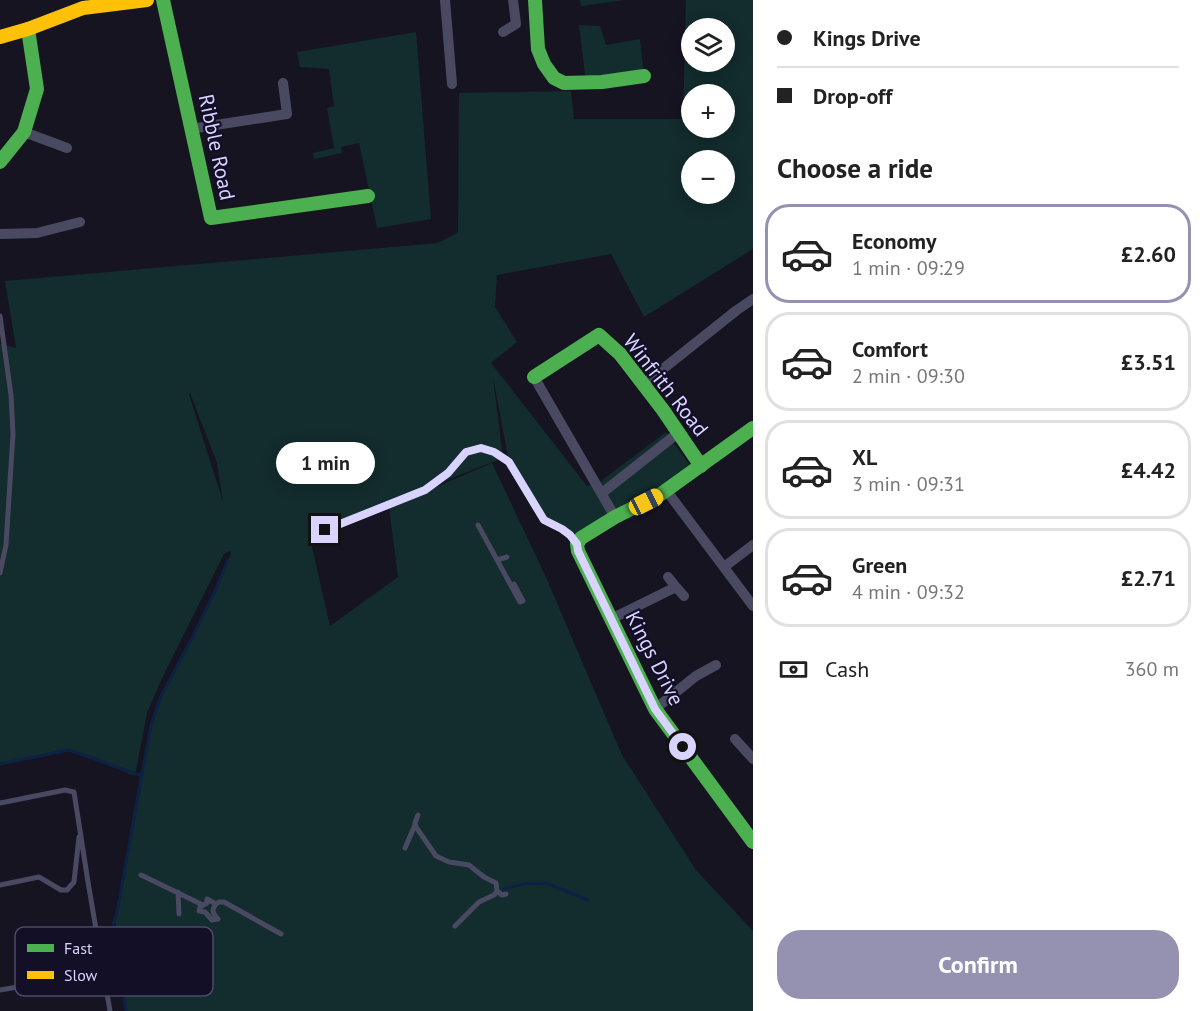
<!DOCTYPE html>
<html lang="en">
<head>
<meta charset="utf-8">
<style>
	:root { --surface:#fff; --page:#f6f6f6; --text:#222; --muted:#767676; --line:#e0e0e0; --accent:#9591b1 }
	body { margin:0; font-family:"PT Sans",sans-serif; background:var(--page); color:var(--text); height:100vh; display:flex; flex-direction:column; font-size:22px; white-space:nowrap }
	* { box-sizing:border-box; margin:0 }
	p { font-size:20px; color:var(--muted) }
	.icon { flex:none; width:33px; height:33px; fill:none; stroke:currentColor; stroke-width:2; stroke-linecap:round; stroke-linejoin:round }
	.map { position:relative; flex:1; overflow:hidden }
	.details { display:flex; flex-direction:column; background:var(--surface); width:450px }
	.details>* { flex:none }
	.top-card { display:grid; align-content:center; height:132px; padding:0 24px; background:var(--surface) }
	.buttons { position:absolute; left:681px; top:18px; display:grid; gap:12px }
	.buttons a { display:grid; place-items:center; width:54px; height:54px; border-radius:50%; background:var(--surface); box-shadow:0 3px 15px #0003; font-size:30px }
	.end { position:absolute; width:27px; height:27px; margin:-14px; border:8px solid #d9d4ff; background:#111; box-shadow:0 0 0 3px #111 }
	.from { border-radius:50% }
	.bubble { position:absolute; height:42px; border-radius:21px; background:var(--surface); box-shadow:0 3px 15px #0003; font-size:20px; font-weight:600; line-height:42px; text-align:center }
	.car { position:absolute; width:18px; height:36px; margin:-18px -9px; border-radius:8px; box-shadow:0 0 4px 2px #0007; background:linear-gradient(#f5c518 24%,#345 0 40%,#f5c518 0 76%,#345 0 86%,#f5c518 0) }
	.top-card b { display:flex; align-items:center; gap:21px; height:57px; font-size:22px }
	.top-card b+b { border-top:2px solid var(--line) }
	.top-card i { width:15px; height:15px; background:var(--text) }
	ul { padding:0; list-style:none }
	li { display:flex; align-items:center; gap:18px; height:99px; margin:0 12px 9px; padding:0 12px; border:3px solid var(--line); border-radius:24px }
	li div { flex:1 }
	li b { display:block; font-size:22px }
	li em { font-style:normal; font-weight:600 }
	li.active { border-color:var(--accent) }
	li>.icon { width:54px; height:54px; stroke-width:1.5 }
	h2 { padding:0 24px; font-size:27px; line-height:72px }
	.pay { display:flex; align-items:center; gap:15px; height:66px; padding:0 24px; font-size:22px }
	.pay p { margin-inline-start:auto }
	.button { display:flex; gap:12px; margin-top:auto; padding:12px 24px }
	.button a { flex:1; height:69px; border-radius:24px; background:var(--accent); color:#fff; font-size:24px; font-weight:600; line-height:69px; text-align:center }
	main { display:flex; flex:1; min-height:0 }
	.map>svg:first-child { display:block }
	.green { fill:#132c2d; fill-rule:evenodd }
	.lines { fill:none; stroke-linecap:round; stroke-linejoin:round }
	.stream { stroke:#0d2144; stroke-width:3 }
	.lane { stroke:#4a4962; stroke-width:5 }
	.street { stroke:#4a4962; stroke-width:10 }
	.fast { stroke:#4caf50; stroke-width:14 }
	.slow { stroke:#ffc107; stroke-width:14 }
	.route { stroke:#d9d4ff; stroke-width:8 }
	.labels { text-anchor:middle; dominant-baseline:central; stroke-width:4.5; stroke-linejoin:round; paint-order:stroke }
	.street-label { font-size:21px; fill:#d9d4ff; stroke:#130f26 }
	.key { fill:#130f26; stroke:#4e4a67; stroke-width:1.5 }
	.key-label { font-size:16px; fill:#d9d4ff }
</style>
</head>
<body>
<main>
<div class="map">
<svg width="753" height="1011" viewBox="0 0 753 1011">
	<rect width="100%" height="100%" fill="#161421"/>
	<path class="green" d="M580 0H625L581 6Z
		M686 0H753V249L644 317 611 254 497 275 495 307 517 342 491 363 587 486 597 484 666 432 694 471 581 538 546 518 509 462 493 377 503 458 309 534 330 626 398 577 389 507 492 463 545 575 622 755 696 870 753 931V1011H126L115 920 140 775 148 747 151 725 161 696 192 638 231 554 230 551 224 554 164 674 147 713 135 776 69 750 0 764V344L16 348 5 281 438 243 457 233 458 231 459 93 571 91 574 119H683ZM692 28H724V62H692ZM692 94H724V128H692ZM692 160H724V194H692ZM190 393 217 463 223 502 189 394Z
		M579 25 600 26 606 45 640 39 644 76 586 83Z
		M416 32 431 219 377 228 359 143 341 147 342 153 314 159 313 153 334 148 327 108 334 106 329 69 300 67 297 52Z"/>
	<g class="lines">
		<path class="stream" d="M0 764 69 750 140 775
			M504 889 523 884 546 883 588 900
			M126 1011 113 925 117 912 151 725 161 696 192 638 216 589 228 560"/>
		<path class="lane" d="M0 316 11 395 13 434 6 545 0 573
			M478 525 520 602 523 601 514 584 511 586
			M325 529 425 490 448 473 466 451 481 448 494 452 509 462 544 520 562 529 576 543
			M497 560 507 557
			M0 803 65 790 74 792 88 882 110 1011
			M418 815 415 823 416 827 436 856 449 862 469 865 484 877 496 883 497 891 494 895 479 902 455 926
			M405 848 415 825
			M141 875 203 905
			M0 885 39 877 61 890H67L74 882 79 837
			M497 891 502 895 506 894
			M178 892 179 914
			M216 904C211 910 213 914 218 919L212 920 205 912 199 911 200 907 207 903V899L216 904 219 902H224L281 934
			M0 990 104 972"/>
		<path class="street" d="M445 0 452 84
			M503 32 516 24 513 0
			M190 129 287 114 283 83
			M24 132 67 148
			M0 234 37 233 80 222
			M534 377 615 517
			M644 384 737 310 753 299
			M666 490 753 606
			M602 493 678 433
			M724 567 753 545
			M676 587 684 596
			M611 619 676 587 668 577
			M655 709 696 676 716 665
			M735 739 753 759"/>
		<path class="fast" d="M163 0 211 218 368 196
			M535 0 538 49 544 64 554 78 564 83 602 82 644 76
			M0 162 24 132 37 89 28 29
			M534 377 599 335 620 354 663 410 701 466
			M753 428 661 494 615 517 581 538 577 544 578 551 655 709 753 842"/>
		<path class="slow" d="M0 37 28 29 83 8 147 0"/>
	</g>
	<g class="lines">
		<path class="route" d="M325 530 425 490 448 473 466 452 481 448 494 452 509 462 544 520 562 529 570 535 577 544 578 551 655 709 683 747"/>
	</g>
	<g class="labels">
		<g class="street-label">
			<text transform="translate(217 147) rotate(78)">Ribble Road</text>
			<text transform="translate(666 385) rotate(52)">Winfrith Road</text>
			<text transform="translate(655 658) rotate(63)">Kings Drive</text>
		</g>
	</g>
	<rect x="15" y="927" width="198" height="69" rx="9" class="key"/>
	<rect x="27" y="944" width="27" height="8" fill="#4caf50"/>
	<rect x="27" y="971" width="27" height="8" fill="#ffc107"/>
	<g class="key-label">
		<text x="64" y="954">Fast</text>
		<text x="64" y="981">Slow</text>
	</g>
</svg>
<div class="buttons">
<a><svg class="icon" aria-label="layers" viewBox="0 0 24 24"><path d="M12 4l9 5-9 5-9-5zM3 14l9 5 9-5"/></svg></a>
<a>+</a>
<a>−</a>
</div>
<i class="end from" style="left:683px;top:747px"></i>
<i class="end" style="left:325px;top:530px"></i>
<div class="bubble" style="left:276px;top:442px;width:99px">1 min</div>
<i class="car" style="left:646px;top:502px;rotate:63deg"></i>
</div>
<section class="details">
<div class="top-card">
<b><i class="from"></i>Kings Drive</b>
<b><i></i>Drop-off</b>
</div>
<h2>Choose a ride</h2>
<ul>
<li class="active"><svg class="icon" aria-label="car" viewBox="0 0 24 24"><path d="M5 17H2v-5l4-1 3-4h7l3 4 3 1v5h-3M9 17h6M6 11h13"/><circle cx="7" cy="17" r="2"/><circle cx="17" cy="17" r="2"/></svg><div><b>Economy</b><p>1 min · 09:29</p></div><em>£2.60</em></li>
<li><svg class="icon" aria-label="car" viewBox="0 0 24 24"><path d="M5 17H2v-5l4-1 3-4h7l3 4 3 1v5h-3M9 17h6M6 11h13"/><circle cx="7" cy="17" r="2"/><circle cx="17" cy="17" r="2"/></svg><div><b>Comfort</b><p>2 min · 09:30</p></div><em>£3.51</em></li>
<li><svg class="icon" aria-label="car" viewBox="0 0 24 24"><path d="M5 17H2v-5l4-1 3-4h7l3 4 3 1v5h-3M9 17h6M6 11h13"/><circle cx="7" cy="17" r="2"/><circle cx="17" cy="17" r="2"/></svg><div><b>XL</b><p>3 min · 09:31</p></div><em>£4.42</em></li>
<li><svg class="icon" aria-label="car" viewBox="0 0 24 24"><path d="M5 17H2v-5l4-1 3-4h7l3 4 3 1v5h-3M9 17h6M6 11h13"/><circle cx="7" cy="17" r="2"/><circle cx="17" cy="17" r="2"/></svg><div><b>Green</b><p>4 min · 09:32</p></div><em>£2.71</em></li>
</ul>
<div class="pay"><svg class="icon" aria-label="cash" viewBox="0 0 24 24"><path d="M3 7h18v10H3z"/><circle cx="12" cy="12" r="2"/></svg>Cash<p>360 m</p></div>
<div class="button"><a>Confirm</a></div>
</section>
</main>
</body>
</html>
